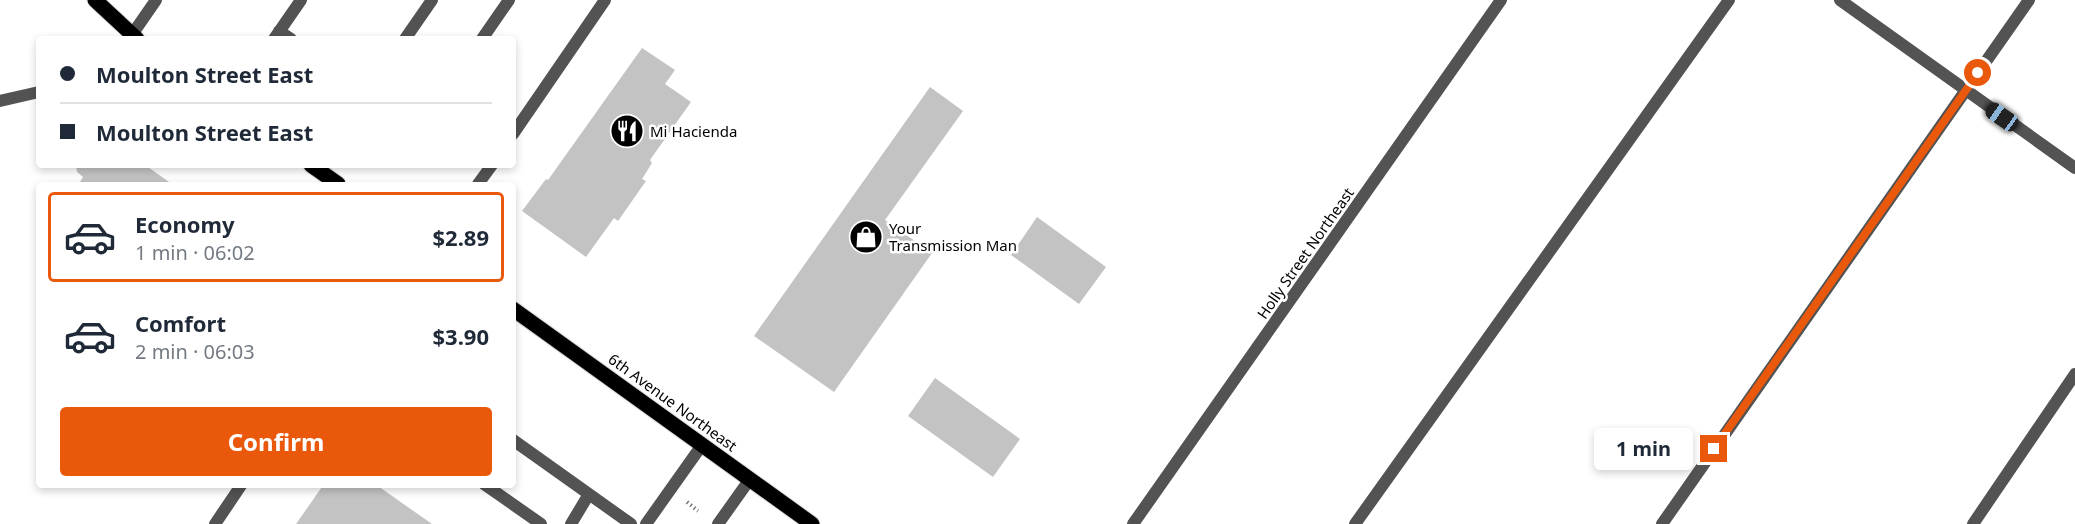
<!DOCTYPE html>
<html lang="en">
<head>
<meta charset="utf-8">
<style>
	:root { --surface:#fff; --page:#f2f2f3; --text:#1f2937; --muted:#747a83; --line:#e0e1e3; --accent:#ea580c }
	body { margin:0; font-family:"Noto Sans",sans-serif; background:var(--page); color:var(--text); height:100vh; display:flex; flex-direction:column; font-size:22px; white-space:nowrap }
	* { box-sizing:border-box; margin:0 }
	p { font-size:20px; color:var(--muted) }
	.icon { flex:none; width:33px; height:33px; fill:none; stroke:currentColor; stroke-width:2; stroke-linecap:round; stroke-linejoin:round }
	.map { position:relative; flex:1; overflow:hidden }
	.drawer { position:absolute; left:36px; top:182px; width:480px; height:306px; display:flex; flex-direction:column; background:var(--surface); border-radius:6px; box-shadow:0 3px 9px #0003 }
	.drawer>* { flex:none }
	.banner { position:absolute; left:36px; top:36px; width:480px; height:132px; border-radius:6px; box-shadow:0 3px 9px #0003; display:grid; align-content:center; height:132px; padding:0 24px; background:var(--surface) }
	.end { position:absolute; width:27px; height:27px; margin:-14px; border:8px solid #ea580c; background:#fff; box-shadow:0 0 0 3px #fff }
	.from { border-radius:50% }
	.bubble { position:absolute; height:42px; border-radius:6px; background:var(--surface); box-shadow:0 3px 9px #0003; font-size:20px; font-weight:700; line-height:42px; text-align:center }
	.car { position:absolute; width:18px; height:36px; margin:-18px -9px; border-radius:8px; box-shadow:0 0 4px 2px #0007; background:linear-gradient(#222 24%,#8ab4d8 0 40%,#222 0 76%,#8ab4d8 0 86%,#222 0) }
	.banner b { display:flex; align-items:center; gap:21px; height:57px; font-size:22px }
	.banner b+b { border-top:2px solid var(--line) }
	.banner i { width:15px; height:15px; background:var(--text) }
	ul { padding:10px 0 0; list-style:none }
	li { display:flex; align-items:center; gap:18px; height:90px; margin:0 12px 9px; padding:0 12px; border:3px solid transparent; border-radius:6px }
	li div { flex:1 }
	li b { display:block; font-size:22px }
	li em { font-style:normal; font-weight:700 }
	li.active { border-color:var(--accent) }
	li>.icon { width:54px; height:54px; stroke-width:1.5 }
	.primary-button { display:flex; gap:12px; margin-top:auto; padding:12px 24px }
	.primary-button a { flex:1; height:69px; border-radius:6px; background:var(--accent); color:#fff; font-size:24px; font-weight:700; line-height:69px; text-align:center }
	.map>svg:first-child { display:block }
	.building { fill:#c3c3c3 }
	.lines { fill:none; stroke-linecap:round; stroke-linejoin:round }
	.primary-casing { stroke:#dbdbdb; stroke-width:17 }
	.path { stroke:#757575; stroke-width:4; stroke-dasharray:1.5 3; stroke-linecap:butt }
	.service { stroke:#535353; stroke-width:12 }
	.minor { stroke:#535353; stroke-width:12 }
	.tertiary { stroke:#535353; stroke-width:12 }
	.primary { stroke:#000; stroke-width:15 }
	.route { stroke:#ea580c; stroke-width:8 }
	.labels { text-anchor:middle; dominant-baseline:central; stroke-width:5; stroke-linejoin:round; paint-order:stroke }
	.poi-label { font-size:15px; fill:#000; stroke:#fff; text-anchor:start }
	.street-label { font-size:15px; fill:#000; stroke:#fff }
</style>
</head>
<body>
<div class="map">
<svg width="2075" height="524" viewBox="0 0 2075 524">
	<rect width="100%" height="100%" fill="#fff"/>
	<path class="building" d="M642 48 675 70 665 84 691 102 650 160 652 163 642 179 646 181 618 221 614 218 586 257 522 211 546 179 548 180Z
		M930 87 963 111 885 220 932 253 834 392 754 336Z
		M76 165H145L172 184H84L80 182 83 177 77 172Z
		M1037 217 1106 267 1079 304 1011 255Z
		M935 378 1020 439 993 477 908 416Z
		M324 484H375L432 524H296Z"/>
	<g class="lines">
		<defs>
			<path id="primary" d="M95 0 137 39
				M311 165 338 184
				M513 309 812 524"/>
		</defs>
		<use href="#primary" class="primary-casing"/>
		<path class="path" d="M687 502 698 511"/>
		<path class="service" d="M279 31 291 39
			M274 39 301 0
			M405 39 432 0
			M482 39 509 0
			M513 440 631 524
			M484 484 541 524
			M215 524 242 484
			M571 524 589 494
			M1355 524 1729 0
			M1973 524 2075 374"/>
		<path class="minor" d="M1840 0 2075 168
			M129 39 156 0
			M0 101 39 92
			M513 134 605 0
			M478 184 492 165
			M1133 524 1501 0"/>
		<path class="tertiary" d="M646 524 702 445
			M718 524 750 479
			M1662 524 2029 0"/>
		<use href="#primary" class="primary"/>
	</g>
	<g class="lines">
		<path class="route" d="M1714 449 1978 73"/>
	</g>
	<defs>
		<symbol id="restaurant-disc" viewBox="-11 -11 22 22"><circle r="9.5" fill="#000" stroke="#fff"/><path d="M-5-6h1v4h1v-4h1v4h1v-4h1v5L-1.5 .5V6h-2V.5L-5-1ZM5-6V6H3V1.5H1.5Q1.5-4 5-6Z" fill="#fff"/></symbol>
		<symbol id="shop-disc" viewBox="-11 -11 22 22"><circle r="9.5" fill="#000" stroke="#fff"/><path d="M-5-2.5h2.3a2.7 3.5 0 0 1 5.4 0H5L5.5 6h-11ZM-1.5-2.5h3a1.5 2.3 0 0 0-3 0Z" fill="#fff"/></symbol>
	</defs>
	<g fill-rule="evenodd">
		<use href="#restaurant-disc" x="608" y="112" width="38" height="38"/>
		<use href="#shop-disc" x="847" y="218" width="38" height="38"/>
	</g>
	<g class="labels">
		<g class="poi-label">
			<text x="650" y="131">Mi Hacienda</text>
			<text x="889" y="228">Your<tspan x="889" dy="17">Transmission Man</tspan></text>
		</g>
		<g class="street-label">
			<text transform="translate(1305 253) rotate(-55)">Holly Street Northeast</text>
			<text transform="translate(673 402) rotate(36)">6th Avenue Northeast</text>
		</g>
	</g>
</svg>
<i class="end from" style="left:1978px;top:73px"></i>
<i class="end" style="left:1714px;top:449px"></i>
<div class="bubble" style="left:1594px;top:428px;width:99px">1 min</div>
<i class="car" style="left:2002px;top:117px;rotate:305deg"></i>
<div class="banner">
<b><i class="from"></i>Moulton Street East</b>
<b><i></i>Moulton Street East</b>
</div>
<section class="drawer">
<ul>
<li class="active"><svg class="icon" aria-label="car" viewBox="0 0 24 24"><path d="M5 17H2v-5l4-1 3-4h7l3 4 3 1v5h-3M9 17h6M6 11h13"/><circle cx="7" cy="17" r="2"/><circle cx="17" cy="17" r="2"/></svg><div><b>Economy</b><p>1 min · 06:02</p></div><em>$2.89</em></li>
<li><svg class="icon" aria-label="car" viewBox="0 0 24 24"><path d="M5 17H2v-5l4-1 3-4h7l3 4 3 1v5h-3M9 17h6M6 11h13"/><circle cx="7" cy="17" r="2"/><circle cx="17" cy="17" r="2"/></svg><div><b>Comfort</b><p>2 min · 06:03</p></div><em>$3.90</em></li>
</ul>
<div class="primary-button"><a>Confirm</a></div>
</section>
</div>
</body>
</html>
